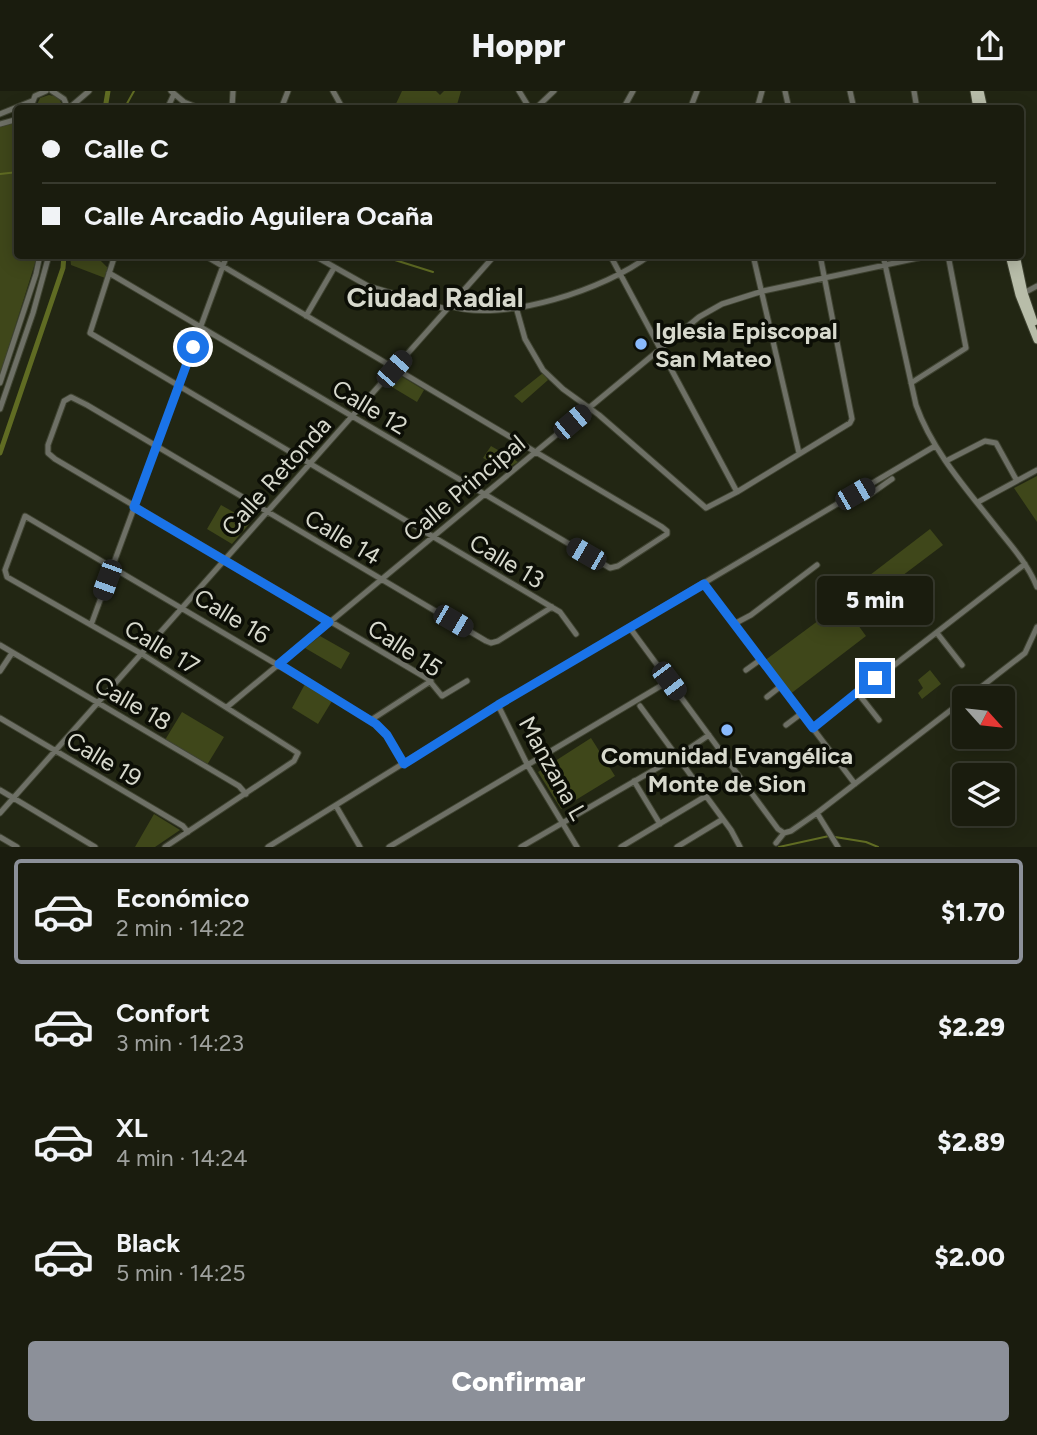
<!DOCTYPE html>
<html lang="es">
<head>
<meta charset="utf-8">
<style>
	:root { --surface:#1a1c0e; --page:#232517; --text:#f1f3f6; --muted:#9fa19e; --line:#383a2e; --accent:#8c9099 }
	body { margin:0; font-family:Figtree,sans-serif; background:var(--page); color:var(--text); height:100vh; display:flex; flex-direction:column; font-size:26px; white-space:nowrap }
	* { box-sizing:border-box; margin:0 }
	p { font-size:23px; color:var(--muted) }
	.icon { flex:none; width:38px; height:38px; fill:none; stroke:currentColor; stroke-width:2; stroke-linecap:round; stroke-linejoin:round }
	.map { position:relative; height:756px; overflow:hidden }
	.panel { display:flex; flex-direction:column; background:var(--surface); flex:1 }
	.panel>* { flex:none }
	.banner { position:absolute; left:14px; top:14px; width:1010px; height:154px; border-radius:7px; box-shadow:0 4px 18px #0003,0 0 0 2px var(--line); display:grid; align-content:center; height:154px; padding:0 28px; background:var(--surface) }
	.needle { width:46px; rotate:117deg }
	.tools { position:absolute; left:952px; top:595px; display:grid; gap:14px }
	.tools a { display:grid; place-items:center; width:63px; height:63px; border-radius:7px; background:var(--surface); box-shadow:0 4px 18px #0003,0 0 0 2px var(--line); font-size:35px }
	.end { position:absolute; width:32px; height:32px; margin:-16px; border:9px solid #1a73e8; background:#fff; box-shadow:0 0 0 4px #fff }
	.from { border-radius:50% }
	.bubble { position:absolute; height:49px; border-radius:7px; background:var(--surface); box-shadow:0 4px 18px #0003,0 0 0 2px var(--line); font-size:23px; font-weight:800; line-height:49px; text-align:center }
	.car { position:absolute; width:21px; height:42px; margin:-21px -10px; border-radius:9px; box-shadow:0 0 5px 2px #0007; background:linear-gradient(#222 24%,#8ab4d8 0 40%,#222 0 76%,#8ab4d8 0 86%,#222 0) }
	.banner b { display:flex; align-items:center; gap:24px; height:66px; font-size:26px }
	.banner b+b { border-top:2px solid var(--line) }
	.banner i { width:18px; height:18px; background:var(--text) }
	ul { padding:12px 0 0; list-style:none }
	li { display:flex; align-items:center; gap:21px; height:105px; margin:0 14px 10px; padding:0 14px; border:4px solid transparent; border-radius:7px }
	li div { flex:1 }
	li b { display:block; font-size:26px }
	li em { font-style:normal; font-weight:800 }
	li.selected { border-color:var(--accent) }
	li>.icon { width:63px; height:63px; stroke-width:1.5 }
	.button { display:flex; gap:14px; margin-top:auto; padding:14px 28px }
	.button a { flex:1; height:80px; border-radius:7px; background:var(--accent); color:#fff; font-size:28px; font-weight:800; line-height:80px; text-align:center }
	header { display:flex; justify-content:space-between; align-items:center; height:91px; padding:0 28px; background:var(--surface); font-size:32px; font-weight:800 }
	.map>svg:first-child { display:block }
	.green { fill:#3f471a }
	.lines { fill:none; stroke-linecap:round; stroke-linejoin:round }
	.stream { stroke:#606c23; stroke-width:2 }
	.canal { stroke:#606c23; stroke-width:5 }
	.minor-casing { stroke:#3f4331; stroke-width:7 }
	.major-casing { stroke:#3f4331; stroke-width:9 }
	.minor { stroke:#6e7066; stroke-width:5 }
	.major { stroke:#b8bda9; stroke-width:7 }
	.route { stroke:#1a73e8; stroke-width:9 }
	.poi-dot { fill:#89bafc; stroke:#0c0e06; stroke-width:2.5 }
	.labels { text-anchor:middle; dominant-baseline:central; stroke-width:7; stroke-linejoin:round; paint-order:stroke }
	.poi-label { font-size:24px; font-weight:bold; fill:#d7d9cd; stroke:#0c0e06; text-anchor:start }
	.street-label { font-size:24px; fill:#d7d9cd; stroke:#0c0e06 }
	.quarter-label { font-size:28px; font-weight:bold; fill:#d7d9cd; stroke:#0c0e06 }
</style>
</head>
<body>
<header><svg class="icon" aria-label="back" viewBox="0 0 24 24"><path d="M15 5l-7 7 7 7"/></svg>Hoppr<svg class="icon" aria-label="share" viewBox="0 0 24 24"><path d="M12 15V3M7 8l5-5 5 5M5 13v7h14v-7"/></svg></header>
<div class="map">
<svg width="1037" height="756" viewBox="0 0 1037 756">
	<rect width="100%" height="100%" fill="#222613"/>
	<path class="green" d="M402 0H436L440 4 444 0H461L456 17H394Z
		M49 4 58 6 64 17 35 18 40 7Z
		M11 32H17L18 164 36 165V169L0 284V36Z
		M70 165H96L108 177 105 187 71 174Z
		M396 282 424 299 417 311 387 293Z
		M543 282 548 289 522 312 514 305Z
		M491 355 515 369 518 371 505 379 483 367Z
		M1037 385V431L1014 397Z
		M221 414 251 431 232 453 207 438Z
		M930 438 943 454 882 500 870 484Z
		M842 512 866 545 789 604 764 570Z
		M320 545 350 562 341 578 305 557Z
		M930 579 941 593 922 608 918 602 923 597 918 589Z
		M305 593 332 610 318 633 292 617Z
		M182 621 224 646 207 674 165 649Z
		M591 647 615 685 561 718 538 681Z
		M154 723 180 739 155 756H135Z"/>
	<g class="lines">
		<path class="stream" d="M124 18 134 0
			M0 83 18 81
			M379 164 433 181
			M835 746 866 751 878 756
			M779 756 829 745"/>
		<path class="canal" d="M105 18 108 0
			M0 362 63 177 64 164"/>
		<defs>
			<path id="minor" d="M52 0 64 8 68 18
				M171 0 184 11 201 18
				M333 0 343 18
				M519 0 530 18
				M785 0 789 18
				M850 0 854 18
				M914 0 917 18
				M30 18 35 5 46 0
				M68 18 89 0
				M167 18 174 3
				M232 18 233 0
				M281 18 288 0
				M535 18 554 0
				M623 18 633 0
				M690 18 697 0
				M757 18 762 0
				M0 23 32 10
				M0 33 18 28
				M115 164 90 242 560 521 576 543
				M313 164 368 195 446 218
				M610 164 737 401
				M753 164 799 362
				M883 164 916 314C933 362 970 402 1001 442 1015 459 1029 476 1037 496
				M109 182 610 477 618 475 667 443V440L662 436 204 164
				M1022 203 1037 195
				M450 215C504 232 606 198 650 164
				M516 216 525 248 543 279 563 298 599 324 706 417 737 401 850 332 852 328 820 164
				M306 225 334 177
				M0 292 36 183 40 164
				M911 292 966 257 948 164
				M0 318 33 222 49 164
				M946 370 985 350 996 352 1017 390
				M865 407 892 388
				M978 411 1037 379
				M704 493 855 693
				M734 533 751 524 817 474
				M91 534 227 164
				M630 537 778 738 784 742
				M937 542 962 574
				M0 554 239 695 246 703
				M746 579 760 569
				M0 580 12 562
				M467 590 442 605 428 588 55 368 48 362V354L64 310 71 306 87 314 486 550 491 552 498 550 552 516
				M857 601 879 629
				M767 606 781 595
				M967 607 1025 562 1037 536
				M498 614 528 675 577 756
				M640 615 731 739 740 756
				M227 616 699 226 722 213 763 200 932 164
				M0 627 183 735 188 741
				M371 629 431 590
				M786 634 802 622
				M813 637 1025 473
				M634 690 660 733
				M0 699 95 756
				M336 715 360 756
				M0 722 495 164
				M817 722 838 756
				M784 742 791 740 817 722 964 609
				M0 746 17 756
				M776 752 784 742
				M165 756 294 670 298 662 142 563 7 486 5 479 25 425 371 629 387 644 404 673
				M268 756 498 614 935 355
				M389 756 669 590
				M521 756 678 665 709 644
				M621 756 706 705
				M677 756 723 728"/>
			<path id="major" d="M974 0 977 18
				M980 0 984 18
				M1009 164 1019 204 1037 249
				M1016 164 1024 202 1034 231"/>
		</defs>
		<use href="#minor" class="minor-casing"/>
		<use href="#major" class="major-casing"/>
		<use href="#minor" class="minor"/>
		<use href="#major" class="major"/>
	</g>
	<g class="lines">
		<path class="route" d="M193 256 134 416 329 531 279 573 376 633 387 644 404 673 498 614 704 493 813 637 875 587"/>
	</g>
	<g class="poi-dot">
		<circle cx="641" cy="253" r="7"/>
		<circle cx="727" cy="639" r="7"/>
	</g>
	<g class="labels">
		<g class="poi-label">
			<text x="655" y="239">Iglesia Episcopal<tspan x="655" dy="28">San Mateo</tspan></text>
			<text x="727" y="664" text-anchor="middle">Comunidad Evangélica<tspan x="727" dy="28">Monte de Sion</tspan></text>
		</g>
		<g class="street-label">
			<text transform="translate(370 316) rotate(31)">Calle 12</text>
			<text transform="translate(276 385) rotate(-48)">Calle Retonda</text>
			<text transform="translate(464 397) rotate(-40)">Calle Principal</text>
			<text transform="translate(343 446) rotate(31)">Calle 14</text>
			<text transform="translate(507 470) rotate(31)">Calle 13</text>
			<text transform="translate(232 525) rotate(31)">Calle 16</text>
			<text transform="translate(162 556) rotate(31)">Calle 17</text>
			<text transform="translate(405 557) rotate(33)">Calle 15</text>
			<text transform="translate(133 612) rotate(30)">Calle 18</text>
			<text transform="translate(104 668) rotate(31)">Calle 19</text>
			<text transform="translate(553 677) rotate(61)">Manzana L</text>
		</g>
		<g class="quarter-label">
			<text x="435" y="206">Ciudad Radial</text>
		</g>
	</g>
</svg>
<div class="tools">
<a><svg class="needle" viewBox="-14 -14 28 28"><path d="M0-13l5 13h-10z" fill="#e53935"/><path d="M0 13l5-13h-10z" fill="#9fa19e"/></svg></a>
<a><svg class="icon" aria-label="layers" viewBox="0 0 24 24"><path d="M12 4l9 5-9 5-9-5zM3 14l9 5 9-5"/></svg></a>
</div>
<i class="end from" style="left:193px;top:256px"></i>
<i class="end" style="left:875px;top:587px"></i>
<div class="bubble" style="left:817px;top:485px;width:116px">5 min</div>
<i class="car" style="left:394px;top:278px;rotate:41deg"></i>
<i class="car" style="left:572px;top:331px;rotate:50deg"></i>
<i class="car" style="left:855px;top:403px;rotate:60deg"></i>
<i class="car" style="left:586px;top:463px;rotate:300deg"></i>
<i class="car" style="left:107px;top:489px;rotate:200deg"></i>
<i class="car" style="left:453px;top:530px;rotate:120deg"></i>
<i class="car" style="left:669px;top:590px;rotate:143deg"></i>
<div class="banner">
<b><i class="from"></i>Calle C</b>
<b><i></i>Calle Arcadio Aguilera Ocaña</b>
</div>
</div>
<section class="panel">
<ul>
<li class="selected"><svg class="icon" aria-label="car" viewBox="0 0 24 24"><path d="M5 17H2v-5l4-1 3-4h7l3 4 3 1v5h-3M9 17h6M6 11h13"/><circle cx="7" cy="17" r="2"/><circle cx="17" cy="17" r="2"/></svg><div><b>Económico</b><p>2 min · 14:22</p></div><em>$1.70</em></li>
<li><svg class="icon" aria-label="car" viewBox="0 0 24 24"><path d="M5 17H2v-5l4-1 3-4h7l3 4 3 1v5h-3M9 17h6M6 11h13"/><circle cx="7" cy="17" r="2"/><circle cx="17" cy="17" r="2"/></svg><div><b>Confort</b><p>3 min · 14:23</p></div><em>$2.29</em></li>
<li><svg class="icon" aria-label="car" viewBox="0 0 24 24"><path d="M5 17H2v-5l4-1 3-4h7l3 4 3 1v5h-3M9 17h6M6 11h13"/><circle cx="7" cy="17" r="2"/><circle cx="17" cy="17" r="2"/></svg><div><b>XL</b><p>4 min · 14:24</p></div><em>$2.89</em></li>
<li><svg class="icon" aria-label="car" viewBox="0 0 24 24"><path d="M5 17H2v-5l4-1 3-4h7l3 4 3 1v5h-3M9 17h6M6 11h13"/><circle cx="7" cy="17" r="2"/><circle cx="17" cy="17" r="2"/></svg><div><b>Black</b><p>5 min · 14:25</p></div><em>$2.00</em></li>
</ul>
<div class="button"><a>Confirmar</a></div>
</section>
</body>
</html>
